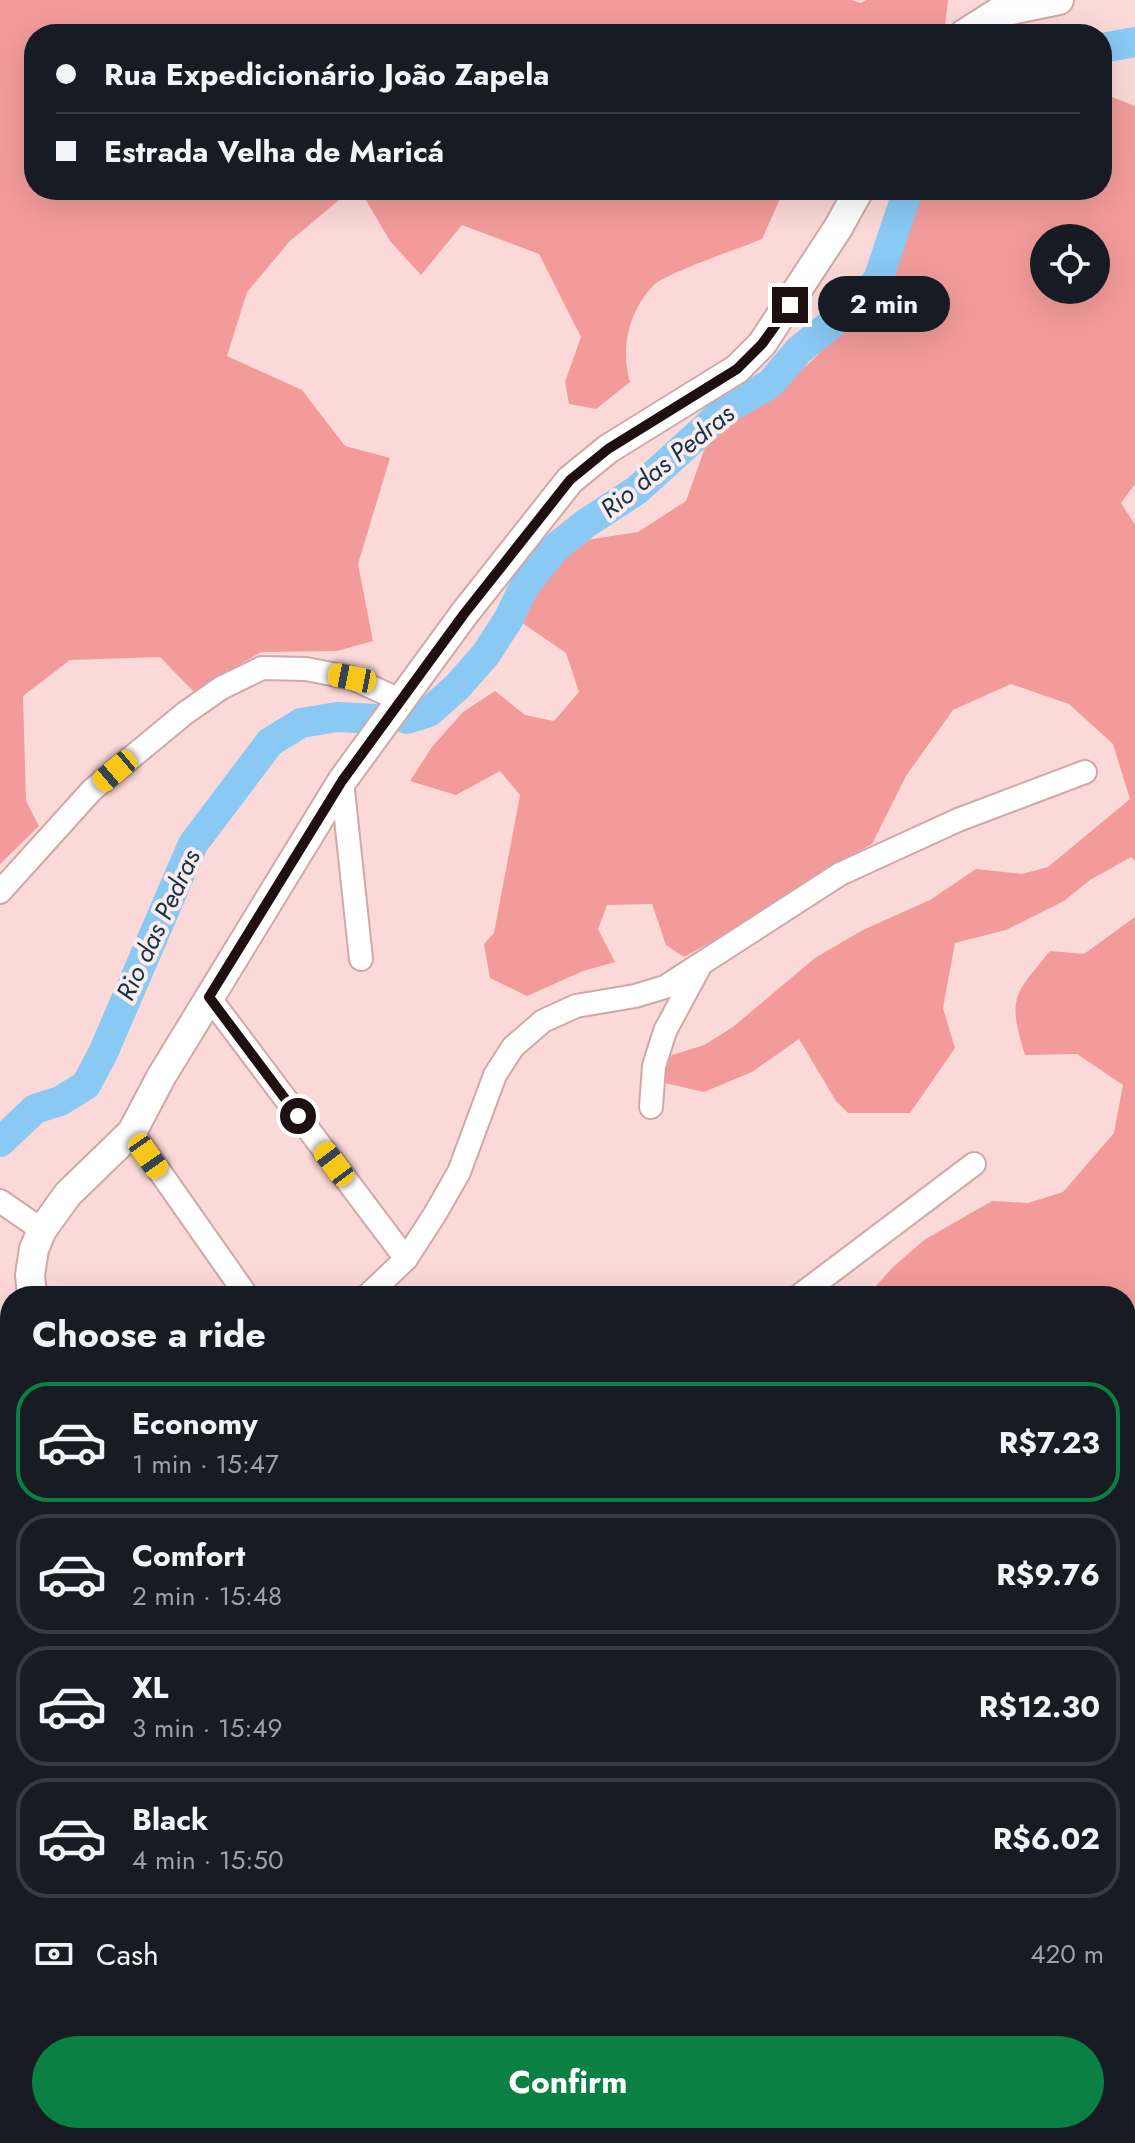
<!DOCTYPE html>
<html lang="en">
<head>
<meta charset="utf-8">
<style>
	:root { --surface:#171b24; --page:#20242c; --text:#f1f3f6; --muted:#9ea1a6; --line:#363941; --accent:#0b8043 }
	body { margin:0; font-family:Jost,sans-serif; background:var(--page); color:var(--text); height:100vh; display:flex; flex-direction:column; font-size:30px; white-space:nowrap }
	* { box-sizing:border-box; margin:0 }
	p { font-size:26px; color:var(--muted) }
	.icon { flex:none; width:44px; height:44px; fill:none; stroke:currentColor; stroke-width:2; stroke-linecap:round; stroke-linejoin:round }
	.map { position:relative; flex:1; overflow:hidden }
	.sheet { position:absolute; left:0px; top:1286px; width:1136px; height:858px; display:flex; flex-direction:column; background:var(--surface); border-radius:32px 32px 0 0; box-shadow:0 8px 32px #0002 }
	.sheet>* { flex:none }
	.hud { position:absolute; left:24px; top:24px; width:1088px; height:176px; border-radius:32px; box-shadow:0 8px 32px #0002; display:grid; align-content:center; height:176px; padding:0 32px; background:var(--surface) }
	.tools { position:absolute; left:1030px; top:224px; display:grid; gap:16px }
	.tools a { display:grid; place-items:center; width:80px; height:80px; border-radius:50%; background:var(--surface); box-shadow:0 8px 32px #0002; font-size:40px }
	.end { position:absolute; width:36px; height:36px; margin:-18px; border:10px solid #1e1010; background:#fff; box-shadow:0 0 0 4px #fff }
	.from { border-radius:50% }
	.bubble { position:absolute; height:56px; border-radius:28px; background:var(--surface); box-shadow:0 8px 32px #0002; font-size:26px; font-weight:700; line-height:56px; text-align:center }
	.car { position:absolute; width:24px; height:48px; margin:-24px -12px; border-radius:10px; box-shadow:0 0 6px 2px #0007; background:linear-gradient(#f5c518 24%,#345 0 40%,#f5c518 0 76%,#345 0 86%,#f5c518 0) }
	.hud b { display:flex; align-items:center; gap:28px; height:76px; font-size:30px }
	.hud b+b { border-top:2px solid var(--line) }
	.hud i { width:20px; height:20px; background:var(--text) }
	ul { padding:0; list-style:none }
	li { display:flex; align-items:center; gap:24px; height:120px; margin:0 16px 12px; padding:0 16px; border:4px solid var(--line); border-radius:32px }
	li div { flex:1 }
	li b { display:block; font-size:30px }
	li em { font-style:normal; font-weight:700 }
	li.on { border-color:var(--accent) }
	li>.icon { width:72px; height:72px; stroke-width:1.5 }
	h2 { padding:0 32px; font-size:36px; line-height:96px }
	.pay { display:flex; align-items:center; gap:20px; height:88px; padding:0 32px; font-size:30px }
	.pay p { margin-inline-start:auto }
	.primary-button { display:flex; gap:16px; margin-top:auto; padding:16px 32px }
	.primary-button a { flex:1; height:92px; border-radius:48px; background:var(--accent); color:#fff; font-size:32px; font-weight:700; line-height:92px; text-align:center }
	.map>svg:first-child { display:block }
	.green { fill:#f39b9b; fill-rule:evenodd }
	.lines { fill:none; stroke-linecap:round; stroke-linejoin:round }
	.stream { stroke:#89c9f4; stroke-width:5 }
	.river { stroke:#89c9f4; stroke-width:30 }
	.minor-casing { stroke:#d0a8a7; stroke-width:26 }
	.major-casing { stroke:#d0a8a7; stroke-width:32 }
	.minor { stroke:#fff; stroke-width:22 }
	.major { stroke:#fff; stroke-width:28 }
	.shaded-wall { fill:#8a6e6d }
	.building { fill:#c59d9c; stroke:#8a6e6d; stroke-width:2 }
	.route { stroke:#1e1010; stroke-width:10 }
	.labels { text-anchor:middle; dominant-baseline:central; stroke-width:8; stroke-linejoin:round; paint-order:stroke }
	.water-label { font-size:26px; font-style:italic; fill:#10344a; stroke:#fcebeb }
</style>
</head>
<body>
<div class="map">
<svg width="1135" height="2143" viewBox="0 0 1135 2143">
	<rect width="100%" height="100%" fill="#fbd9d8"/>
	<path class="green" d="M0 0H851L861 3 866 0H948L945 27 938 34H34V190H351L290 241 247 292 227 356 302 390 345 446 390 458 358 564 373 641 337 651 261 652 194 692 160 657 70 660 23 696 26 801 39 826 0 864Z
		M1102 93 1135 106V484L1121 503 1135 525V861L1131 857 1090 880 1064 901 1006 930 955 943 943 1008 955 1048 910 1113H848L836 1101 799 1039 752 1072 704 1092 652 1080 672 1055 704 1045 733 1027 815 958 863 930 930 900 976 869 1022 874 1048 867 1130 799 1113 744 1069 704 1011 684 953 710 906 776 872 844 815 876 741 925 684 957 666 945 652 904 607 905 598 929 615 962 583 971 527 996 490 978 484 944 494 933 520 795 500 771 456 795 410 781 432 747 463 712 495 691 525 715 554 721 579 692 566 653 518 620 545 576 586 540 638 532 686 501 707 442 807 365 869 306 908 190H1102ZM1044 238H1096V290H1044Z
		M360 190H784L762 239C743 247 664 274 654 285 629 310 620 348 630 382L596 409 569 404 565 382 581 337 539 254 462 225 421 275 390 241Z
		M1135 917V1529L1126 1524V1296H867L892 1268 924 1240 992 1201 1028 1203 1063 1192 1114 1133 1123 1085 1077 1054 1025 1055C1007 996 1014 996 1050 951L1084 954Z
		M1126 1830 1135 1832V1973L1126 1971Z"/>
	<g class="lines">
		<path class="stream" d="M0 1987 10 1999
			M100 2134 102 2143"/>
		<path class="river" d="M1102 48 1135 42
			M407 719 429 712 458 686 486 654 508 620 525 585 555 548 585 524 637 490 726 409 770 384 799 350 845 313 878 280 908 190
			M0 1142 35 1109 60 1101 86 1085 103 1053 193 844 270 742 301 723 337 717 377 719
			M0 1739 10 1738
			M254 2134 256 2143"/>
		<defs>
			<path id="minor" d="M342 781 361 959
				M0 892 92 790 184 714 221 688 262 668 306 669 352 678 402 701
				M209 997 406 1259
				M651 1107 654 1066 665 1031 700 966
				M132 1132 247 1296
				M0 1201 42 1230
				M367 1296 406 1259 435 1214 459 1172 495 1075 513 1047 543 1021 576 1006 635 996 665 987 840 874 958 820 1085 772
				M799 1296 974 1164
				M0 1349 10 1347
				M1126 1718 1135 1717
				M0 1805 10 1802
				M0 1851 10 1873
				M1126 2038 1135 2037
				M0 2101 10 2105
				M161 2134 163 2143
				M379 2134V2143
				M783 2134 824 2143
				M630 2143 636 2134"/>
			<path id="major" d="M964 34 997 13 1059 0
				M32 1296 30 1275 34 1249 42 1230 68 1194 132 1132 161 1077 342 781 464 614 570 480 608 449 737 369 762 344 838 228 859 190
				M332 2134 333 2143
				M360 2134 362 2143"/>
		</defs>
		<use href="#minor" class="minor-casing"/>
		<use href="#major" class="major-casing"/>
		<use href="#minor" class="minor"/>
		<use href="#major" class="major"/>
	</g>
	<path class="shaded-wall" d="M310 2134H317L318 2143H312Z
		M474 2134H480L482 2143H476Z"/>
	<path class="building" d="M260 2134H310L312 2143H261Z
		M399 2134H474L476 2143H401Z"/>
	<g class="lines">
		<path class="route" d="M298 1116 209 997 342 781 464 614 570 480 608 449 737 369 762 344 790 305"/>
	</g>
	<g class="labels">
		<g class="water-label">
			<text transform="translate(667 461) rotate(-39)">Rio das Pedras</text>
			<text transform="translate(158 925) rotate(-65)">Rio das Pedras</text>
		</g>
	</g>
</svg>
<div class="tools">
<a><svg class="icon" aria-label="locate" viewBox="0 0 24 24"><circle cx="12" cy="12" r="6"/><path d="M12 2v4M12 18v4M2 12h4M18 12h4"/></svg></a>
</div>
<i class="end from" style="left:298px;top:1116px"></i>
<i class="end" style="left:790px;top:305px"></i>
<div class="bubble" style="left:818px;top:276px;width:132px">2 min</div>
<i class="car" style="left:352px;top:678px;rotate:281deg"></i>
<i class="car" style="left:115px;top:771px;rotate:230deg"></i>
<i class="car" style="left:148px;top:1156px;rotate:145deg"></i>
<i class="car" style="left:334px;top:1164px;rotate:323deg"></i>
<div class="hud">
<b><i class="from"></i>Rua Expedicionário João Zapela</b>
<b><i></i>Estrada Velha de Maricá</b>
</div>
<section class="sheet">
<h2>Choose a ride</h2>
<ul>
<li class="on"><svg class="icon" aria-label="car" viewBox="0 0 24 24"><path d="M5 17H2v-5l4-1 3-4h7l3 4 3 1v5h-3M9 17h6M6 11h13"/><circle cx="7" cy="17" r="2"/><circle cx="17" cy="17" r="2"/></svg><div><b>Economy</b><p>1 min · 15:47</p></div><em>R$7.23</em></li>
<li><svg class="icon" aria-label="car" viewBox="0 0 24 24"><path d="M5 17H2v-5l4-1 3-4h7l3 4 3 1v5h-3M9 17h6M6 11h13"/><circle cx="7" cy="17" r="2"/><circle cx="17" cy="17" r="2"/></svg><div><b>Comfort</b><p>2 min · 15:48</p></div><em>R$9.76</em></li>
<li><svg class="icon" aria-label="car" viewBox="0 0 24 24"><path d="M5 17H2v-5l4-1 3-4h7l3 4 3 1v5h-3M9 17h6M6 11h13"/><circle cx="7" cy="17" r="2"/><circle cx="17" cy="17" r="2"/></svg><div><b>XL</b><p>3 min · 15:49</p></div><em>R$12.30</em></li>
<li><svg class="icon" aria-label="car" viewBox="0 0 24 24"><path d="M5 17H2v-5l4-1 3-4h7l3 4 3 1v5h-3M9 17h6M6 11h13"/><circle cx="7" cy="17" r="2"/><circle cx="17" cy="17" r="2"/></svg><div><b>Black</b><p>4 min · 15:50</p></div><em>R$6.02</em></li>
</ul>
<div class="pay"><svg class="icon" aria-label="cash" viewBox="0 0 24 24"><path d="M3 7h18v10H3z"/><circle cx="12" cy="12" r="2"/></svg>Cash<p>420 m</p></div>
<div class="primary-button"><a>Confirm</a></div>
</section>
</div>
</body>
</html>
